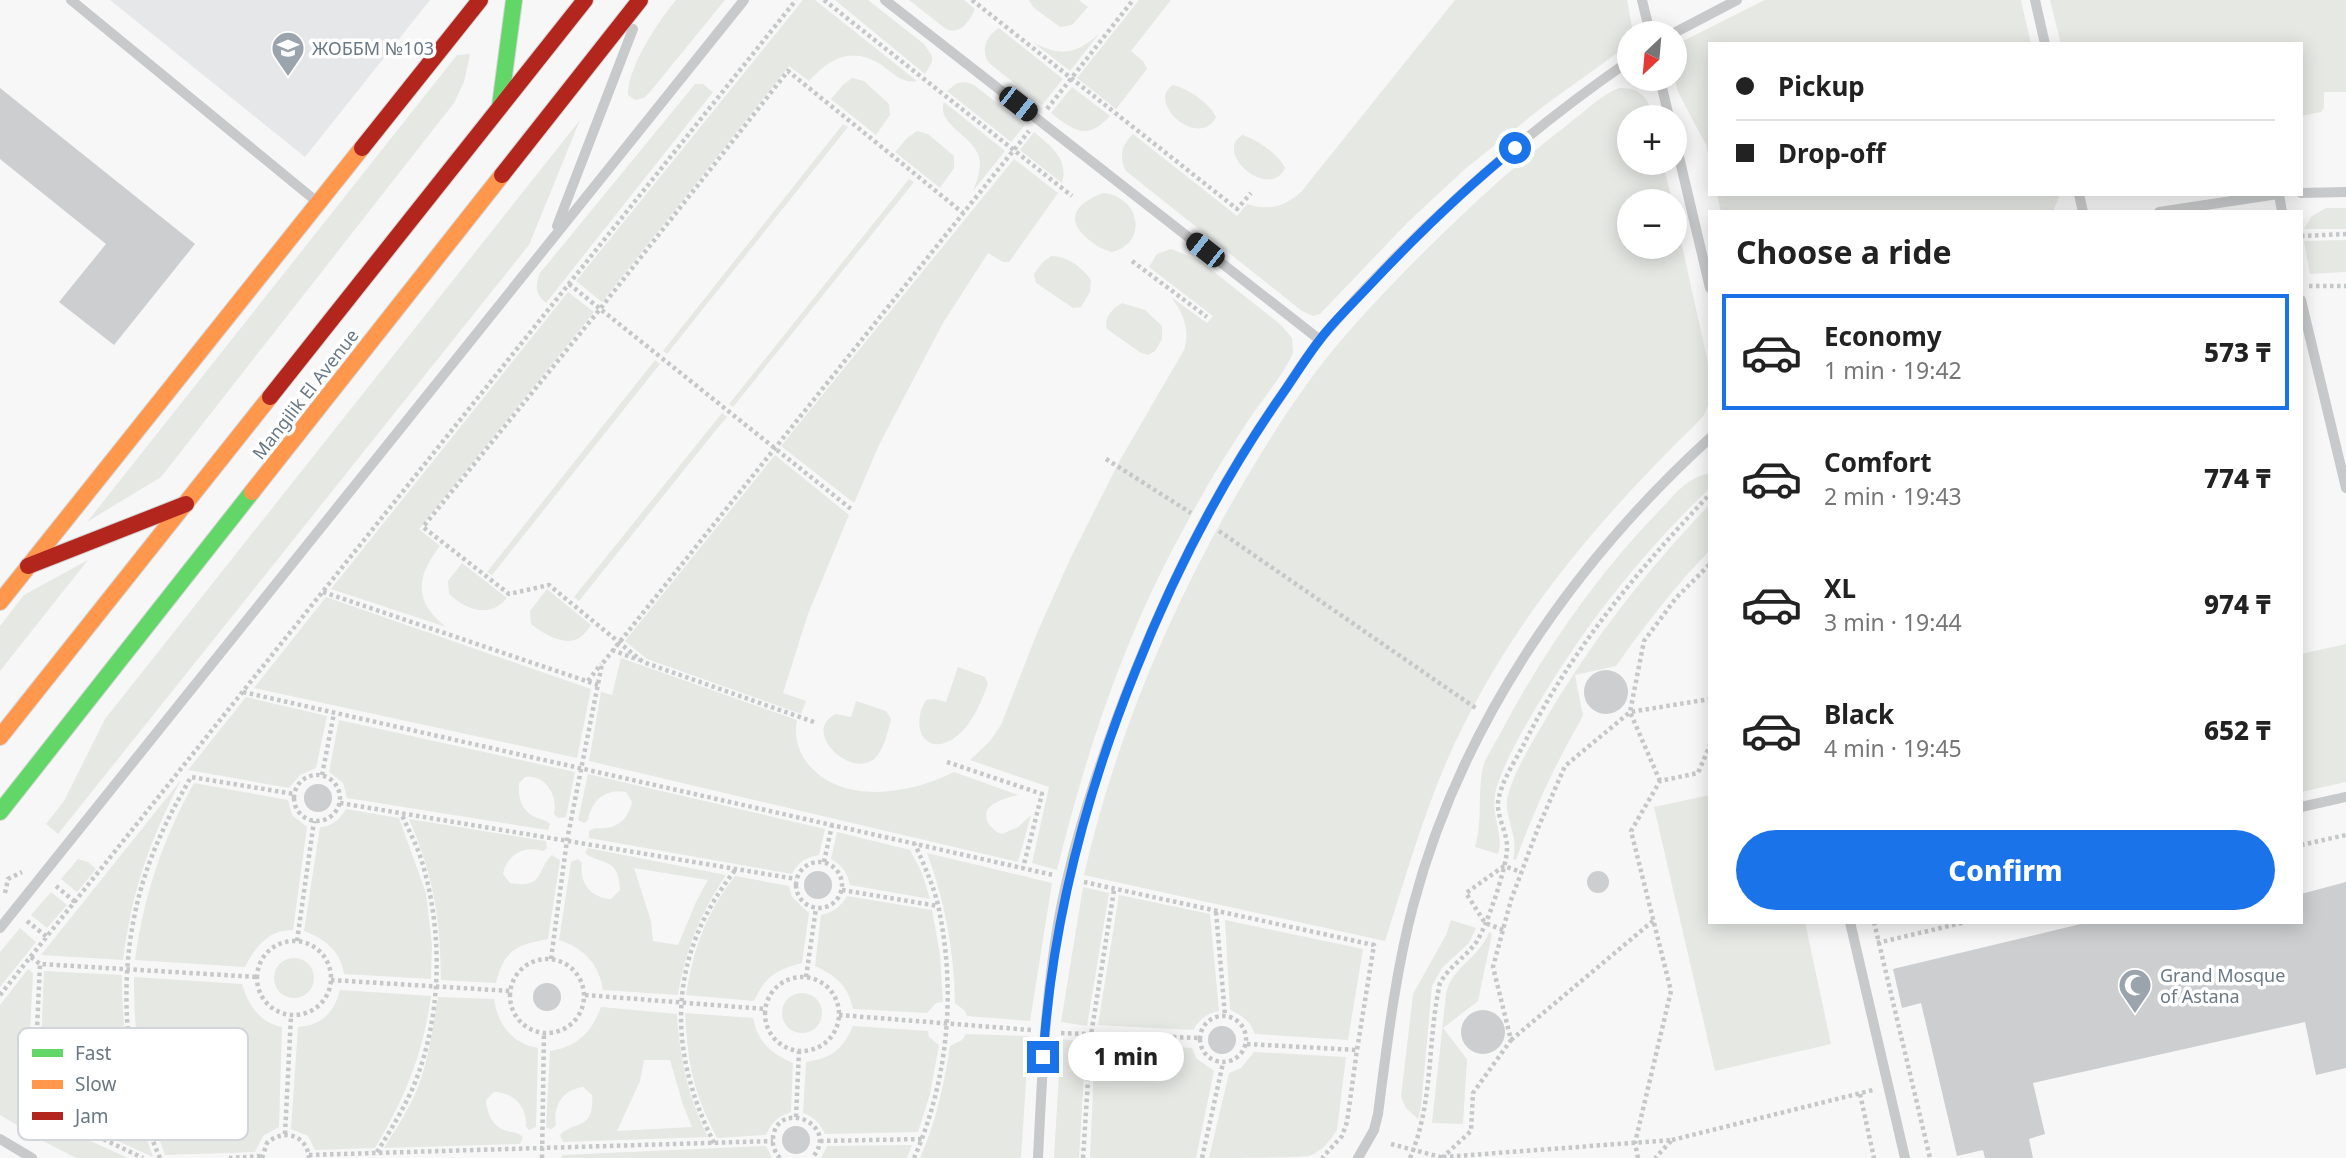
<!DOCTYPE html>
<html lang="en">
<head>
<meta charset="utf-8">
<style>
	:root { --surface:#fff; --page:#f6f6f6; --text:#222; --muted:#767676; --line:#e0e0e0; --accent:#1a73e8 }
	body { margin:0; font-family:"Noto Sans",sans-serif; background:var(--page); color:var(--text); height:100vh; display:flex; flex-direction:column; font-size:26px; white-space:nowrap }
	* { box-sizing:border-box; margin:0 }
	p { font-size:23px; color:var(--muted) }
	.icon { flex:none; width:38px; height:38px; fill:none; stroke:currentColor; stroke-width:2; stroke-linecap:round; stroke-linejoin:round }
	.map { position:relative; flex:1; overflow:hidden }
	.details { position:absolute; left:1708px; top:210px; width:595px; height:714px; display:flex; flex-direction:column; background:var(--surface); border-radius:0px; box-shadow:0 4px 18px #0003 }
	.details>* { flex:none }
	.hud { position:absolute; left:1708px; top:42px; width:595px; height:154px; border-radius:0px; box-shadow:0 4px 18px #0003; display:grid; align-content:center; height:154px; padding:0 28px; background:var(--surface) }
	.needle { width:46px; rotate:206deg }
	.controls { position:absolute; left:1617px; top:21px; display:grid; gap:14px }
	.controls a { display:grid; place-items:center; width:70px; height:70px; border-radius:50%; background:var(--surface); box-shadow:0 4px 18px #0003; font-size:35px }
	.end { position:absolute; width:32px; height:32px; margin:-16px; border:9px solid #1a73e8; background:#fff; box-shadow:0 0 0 4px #fff }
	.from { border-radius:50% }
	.bubble { position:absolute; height:49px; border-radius:24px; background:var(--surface); box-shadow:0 4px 18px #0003; font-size:23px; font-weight:800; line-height:49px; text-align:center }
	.car { position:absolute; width:21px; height:42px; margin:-21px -10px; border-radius:9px; box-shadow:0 0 5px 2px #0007; background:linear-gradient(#222 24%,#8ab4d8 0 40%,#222 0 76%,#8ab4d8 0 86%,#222 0) }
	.hud b { display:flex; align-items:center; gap:24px; height:66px; font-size:26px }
	.hud b+b { border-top:2px solid var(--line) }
	.hud i { width:18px; height:18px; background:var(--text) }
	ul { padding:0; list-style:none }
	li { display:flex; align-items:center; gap:21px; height:116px; margin:0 14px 10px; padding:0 14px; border:4px solid transparent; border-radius:0px }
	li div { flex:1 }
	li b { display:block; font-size:26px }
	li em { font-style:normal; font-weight:800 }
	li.current { border-color:var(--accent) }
	li>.icon { width:63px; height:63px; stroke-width:1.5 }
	h2 { padding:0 28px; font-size:32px; line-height:84px }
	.action { display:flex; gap:14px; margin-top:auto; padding:14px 28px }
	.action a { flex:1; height:80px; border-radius:42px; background:var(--accent); color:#fff; font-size:28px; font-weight:800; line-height:80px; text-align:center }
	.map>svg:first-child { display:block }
	.built { fill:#e6e7e8 }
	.green { fill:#e6e8e4; fill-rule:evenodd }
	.building { fill:#cccecf }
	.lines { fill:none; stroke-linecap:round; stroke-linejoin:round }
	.fast-casing { stroke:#d3d4d4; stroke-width:18 }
	.slow-casing { stroke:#d3d4d4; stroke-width:18 }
	.jam-casing { stroke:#d3d4d4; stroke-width:18 }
	.path { stroke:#c6c7c8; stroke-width:4.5; stroke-dasharray:3.5 3.5; stroke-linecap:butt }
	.lane { stroke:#c8c9ca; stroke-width:10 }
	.fast { stroke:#63d668; stroke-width:16 }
	.slow { stroke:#ff974d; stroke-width:16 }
	.jam { stroke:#b3261e; stroke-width:16 }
	.route { stroke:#1a73e8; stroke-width:9 }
	.labels { text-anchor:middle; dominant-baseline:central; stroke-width:7; stroke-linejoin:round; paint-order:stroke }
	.poi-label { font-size:18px; fill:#6a7883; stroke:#fff; text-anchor:start }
	.street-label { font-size:18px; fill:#6a7883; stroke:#fff }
	.key { fill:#fff; stroke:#d2d6da; stroke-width:2 }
	.key-label { font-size:19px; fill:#6a7883 }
</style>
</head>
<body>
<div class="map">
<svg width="2346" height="1158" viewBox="0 0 2346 1158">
	<rect width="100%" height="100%" fill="#f7f7f7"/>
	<path class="built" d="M110 0H430L305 157Z"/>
	<path class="green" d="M676 0H725L650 92 644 98 635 100 628 95C627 68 659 20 676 0Z
		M803 0H815L917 81C903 84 894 74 883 66 853 46 831 57 809 81L789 66 602 302 576 281Z
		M835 0H868L924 44 932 56V62L925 74Z
		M909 0H964L975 9C969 22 961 35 946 29Z
		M1029 0H1079L1088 7 1072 25 1060 27 1033 7Z
		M1139 0H1171L1131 51 1143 61 1147 69 1116 109 1077 78Z
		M1455 0H1627L1633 33H1629V42L1616 54 1545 105 1465 169 1407 223 1320 314 1313 316 1302 311 1126 171C1118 156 1122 145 1133 134L1237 216 1247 204C1269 211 1284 207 1301 192Z
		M1765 0H2021L2031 44H1710V162L1706 145 1678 92 1675 79V51L1683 41Z
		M2050 0H2346V92H2324V108L2321 112 2301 116V44H2061Z
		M999 28 1063 79 1042 105 989 63C980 50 986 36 999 28Z
		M1099 34 1070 71 1034 43C1063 57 1075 54 1099 34Z
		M470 54 464 82 454 103 161 477 87 522 457 55Z
		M852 78 864 81 889 104 890 115 876 135 831 99 843 85Z
		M966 82 974 85 1025 125 1011 142 947 91 957 83Z
		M695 84H703L713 92 546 303C535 294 535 285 540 273Z
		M1173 85C1187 88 1211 104 1216 117 1200 150 1145 103 1173 85Z
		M1072 87 1110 116C1087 141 1074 131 1051 113Z
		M1619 88C1640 87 1649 98 1653 117H1629V163H1663L1672 201H1629V247H1675V214L1710 372V400L1704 415 1696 424C1594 523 1502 633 1445 765 1421 822 1404 882 1385 941L1084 875C1117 732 1175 596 1251 470 1277 427 1305 383 1338 344 1381 293 1429 246 1478 200 1508 172 1539 147 1572 121 1587 110 1601 95 1619 88Z
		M944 102 1005 151 973 191C977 180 982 169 979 157 973 135 936 125 944 102Z
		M580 120 529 245 58 834 46 824 64 801 105 719Z
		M843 124 848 127 667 354 663 351Z
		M917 131 928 134 954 156V168L940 188 895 152 907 138Z
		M1034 132C1051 146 1069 159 1062 183L1020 150Z
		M1242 135C1256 139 1279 154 1285 168 1270 201 1213 154 1242 135Z
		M1014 159 1058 193 1009 262H1003L988 253 943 323 880 443 854 503 781 446Z
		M909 179 914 182 733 407 729 404Z
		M1103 193C1140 196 1149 243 1112 252 1104 250 1098 247 1092 242 1063 221 1074 204 1103 193Z
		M1717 194H2060L2053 212H1721Z
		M2326 208H2346V229H2304L2312 216Z
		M2346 240V272L2310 274 2304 241Z
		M1171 249 1199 260 1281 325 1292 338 1293 353C1283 375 1266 395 1252 415 1230 448 1208 483 1189 519 1127 629 1087 748 1057 870L1032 863 1049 787 970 760 990 741 1001 725 1037 633 1071 557 1120 460 1184 350C1190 329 1184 314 1171 297L1207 323 1213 316 1149 267 1157 254Z
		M1051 256C1067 256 1082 267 1091 280L1090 292 1081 307 1073 308 1036 283 1034 274 1042 263Z
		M568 292 594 312 419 529 440 546C416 577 413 601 446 627L331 589Z
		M1122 303 1145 310 1162 326V339L1155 351 1148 355 1141 353 1107 329C1103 318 1113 308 1122 303Z
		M655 360 660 364 492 575 487 572Z
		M722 413 727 417 716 430 579 601 574 597Z
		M775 455 849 515 808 614 783 693 806 701 801 714 647 659 625 641Z
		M1707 474H1710V488C1646 549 1592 616 1546 691 1528 721 1508 753 1497 786 1488 815 1505 832 1498 854L1475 847C1483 821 1477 794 1483 767 1486 756 1495 744 1500 734 1542 654 1595 577 1658 512 1673 497 1686 478 1707 474Z
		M1710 504V550C1675 586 1645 625 1616 666L1575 675 1583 716C1555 765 1535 807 1516 860L1513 859C1519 835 1505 821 1507 799 1514 770 1532 743 1547 717 1593 639 1647 570 1710 504Z
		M88 560 0 671V626L24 595Z
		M462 563 507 598C489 619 467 610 449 594L448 581Z
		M547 589 591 625C588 629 584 635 579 638 565 647 542 633 531 624L530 611Z
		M326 597 591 689 577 758 254 688Z
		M2346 644V782L2301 792V654Z
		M621 658 797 720C794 732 797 746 803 757 835 807 909 795 954 772L1018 795C1010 797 1002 799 995 803 978 812 988 829 1002 834L1018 827 1031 815 1018 862 589 761 601 692 612 695Z
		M958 667 985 677 988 684C981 703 971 727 953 739 924 757 910 725 926 700L935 699 946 702Z
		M246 697 327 716 316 768 300 775 289 788 188 770Z
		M856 701 886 711 891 719C888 731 885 746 877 756 854 783 799 731 836 714L851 717Z
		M339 720 575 772 566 817 558 818 554 814C558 796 546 774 525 777L519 783C518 798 521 810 535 817 542 820 545 819 550 824L548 830 347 798 343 783 329 772Z
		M588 774 825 829 819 855C805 858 799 861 792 874L589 838V831C595 827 598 829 605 828 620 827 629 816 632 802L626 792C606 788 591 801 588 820L584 823 578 820Z
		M181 780C149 842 132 891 123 960L41 955Z
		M194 783 288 800 292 815 307 827 293 930C268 930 256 946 245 967L135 960C144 895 162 841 194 783Z
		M1710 795V922H1805L1831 1044 1715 1071 1654 807Z
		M346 809 399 818 426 893 432 945 431 979 344 974C341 951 325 939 304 931L320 827C332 827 340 819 346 809Z
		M409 819 546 841 547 848 543 851C525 845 507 854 503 874L510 883C545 889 536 870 552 855L560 860 548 939C516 945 504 950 496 983L441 980C440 917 434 877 409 819Z
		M837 832 910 850 922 873 930 899 850 885C847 872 842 865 831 859Z
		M588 848 726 875C701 912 685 950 678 995L603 990C599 964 584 948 559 940L571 862 578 859 582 863C579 883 591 898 611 899L620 890C619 856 602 866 585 853ZM634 868 708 880 696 902 678 945 653 941 651 921Z
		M927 853 1052 883 1030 1021 967 1016 965 1011 955 1003C954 950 945 902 927 853Z
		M78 859 88 862 96 869 77 892 61 879Z
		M735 876 789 886 792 897 809 913 802 963C776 970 766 976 754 1001L686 995C694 947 705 915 735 876Z
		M1083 887 1109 893 1087 1026 1061 1022Z
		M51 892 67 905 47 928 31 915Z
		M1119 895 1210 914 1219 1011C1206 1014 1200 1019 1193 1030L1098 1025Z
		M847 896 932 910 940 955 943 1002 936 1003 927 1013 853 1009C848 985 836 976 815 966L821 915C834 912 840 907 847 896Z
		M1225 920 1363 949 1348 1040 1255 1034C1250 1021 1243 1016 1230 1010Z
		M1451 920 1476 928 1469 943 1442 968 1432 986 1421 1107 1418 1119 1406 1108 1401 1097 1413 994 1446 935Z
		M20 928 36 942 0 987V952Z
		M1489 932 1492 934 1478 1001 1443 1028 1467 1059 1463 1124 1432 1123 1446 994C1452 966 1480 958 1489 932Z
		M274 978a20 20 0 1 1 40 0a20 20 0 1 1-40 0Z
		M28 969 33 973 25 1130 0 1115V1005Z
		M44 971 122 975C122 1039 132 1097 153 1157L96 1131 48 1106 63 1101 78 1089 79 1077 72 1068C57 1066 46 1077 39 1090Z
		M134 977 242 984C249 1006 259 1022 282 1027L279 1127 263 1136 255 1152 165 1155C142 1090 134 1046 134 977Z
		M340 990 431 996C423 1054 405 1098 375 1148L315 1150 308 1136 291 1129 298 1027C322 1025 334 1013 340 990Z
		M782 1013a20 20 0 1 1 40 0a20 20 0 1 1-40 0Z
		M438 997 494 999C498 1025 512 1043 538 1048L536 1127 529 1130 526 1126C527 1107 514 1092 494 1092L486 1100C487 1114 493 1127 507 1131 514 1133 517 1132 523 1137L520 1144 384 1148C396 1129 409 1109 418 1087 429 1058 433 1027 438 997Z
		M601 1007 677 1014C680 1059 688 1097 708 1137L563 1142 560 1135C574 1120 595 1131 592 1095L583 1087C562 1090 553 1106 556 1125L552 1129 546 1128 550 1051C577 1047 592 1032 601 1007ZM644 1060H670L683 1105 692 1127 617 1131 640 1081Z
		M685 1013 753 1018C758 1042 770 1053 793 1063L791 1112C777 1117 772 1122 766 1135L717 1138C693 1091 688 1066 685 1013Z
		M853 1026 928 1031 929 1037 939 1045 930 1094 918 1132 825 1134C820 1123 814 1117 803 1113L806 1062C832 1058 842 1050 853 1026Z
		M966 1034 1029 1036 1021 1158H920C936 1122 944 1085 950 1046L962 1040Z
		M1061 1039 1086 1042 1079 1158H1054Z
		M1095 1043 1192 1048 1196 1058 1214 1071 1196 1158H1090Z
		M1254 1052 1346 1057 1337 1130C1330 1141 1321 1152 1309 1156 1287 1158 1234 1158 1209 1158L1229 1073 1241 1068Z
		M38 1113 86 1139 128 1158H76L37 1138Z
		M912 1145 907 1158H821L827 1146Z
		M766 1146 772 1158H561L562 1155Z"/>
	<path class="building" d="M0 88 195 244 114 345 59 302 106 244 0 159Z
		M1584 692a22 22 0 1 1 44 0a22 22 0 1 1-44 0Z
		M304 798a14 14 0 1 1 28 0a14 14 0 1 1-28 0Z
		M804 885a14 14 0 1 1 28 0a14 14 0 1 1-28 0Z
		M1587 882a11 11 0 1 1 22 0a11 11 0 1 1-22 0Z
		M2346 882V1068L2316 1075 2305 1022 2033 1083 2045 1134 2029 1139 2033 1158H1985L1983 1150 1957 1156 1921 1003 1902 1008 1893 969 2089 922H2301V894Z
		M533 997a14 14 0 1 1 28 0a14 14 0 1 1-28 0Z
		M1461 1032a22 22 0 1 1 44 0a22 22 0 1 1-44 0Z
		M1208 1040a14 14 0 1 1 28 0a14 14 0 1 1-28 0Z
		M782 1140a14 14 0 1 1 28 0a14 14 0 1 1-28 0Z"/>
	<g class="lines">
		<defs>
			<path id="fast" d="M500 106 514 0
				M0 812 252 492"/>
			<path id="slow" d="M252 492 502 175
				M0 602 362 148
				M0 737 270 397"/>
			<path id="jam" d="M362 148 480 0
				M502 175 640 0
				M270 397 585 0
				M28 566 186 504"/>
		</defs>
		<use href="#fast" class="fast-casing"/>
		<use href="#slow" class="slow-casing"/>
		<use href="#jam" class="jam-casing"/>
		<path class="path" d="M824 0 1072 196
			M972 0 1237 209 1251 193
			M1047 109 1133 0
			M2301 236 2346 234
			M1132 261 1207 317
			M569 284 851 509
			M2309 286H2346
			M1106 459 1191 513
			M1219 531 1477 709
			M323 592 598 685
			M612 650 639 660
			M588 681 601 664
			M243 692 1053 875
			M814 722 643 662 549 585 509 594 423 527 600 309 788 71 963 213
			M947 762 1042 794 1023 868
			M294 798a23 23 0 1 1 46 0a23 23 0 1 1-46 0Z
			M322 775 334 713
			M1660 781 1630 712 1710 699
			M340 803 796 879
			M2301 845 2346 835
			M796 885a23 23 0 1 1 46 0a23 23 0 1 1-46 0Z
			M824 862 832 825
			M1084 882 1374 945 1357 1050 1347 1122 1342 1136 1322 1158
			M56 886 75 902
			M842 890 938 906
			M5 893 8 879 22 872
			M1216 912 1225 1015
			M27 921 47 937
			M1874 922 1930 1158
			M1503 930 1485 923 1466 893 1504 866 1521 872
			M257 978a37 37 0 1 1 74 0a37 37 0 1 1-74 0Z
			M297 941 314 821
			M1877 943 1966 922
			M31 957 40 964 257 977
			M510 996a37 37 0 1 1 74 0a37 37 0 1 1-74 0Z
			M551 959 567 840 602 664 1029 131
			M765 1014a37 37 0 1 1 74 0a37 37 0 1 1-74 0Z
			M806 977 816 908
			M331 980 510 991
			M0 995 796 0
			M585 995 765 1009
			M839 1015 1031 1030
			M1200 1039a23 23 0 1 1 46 0a23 23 0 1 1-46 0Z
			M1061 1033 1200 1038
			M1511 1040 1653 921
			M1247 1044 1357 1050
			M1860 1094 1874 1158
			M34 1106 143 1158
			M796 1117 799 1051
			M285 1134 291 1016
			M32 1137 40 964
			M1672 1140 1873 1090
			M820 1141 922 1139
			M714 1143C666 1047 668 955 736 869
			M1391 1144 1444 1158
			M377 1152C389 1133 401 1113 411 1092 442 1022 444 935 422 862 417 845 408 829 401 813
			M309 1155 773 1141
			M1443 1157 1672 1140 1655 1158
			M160 1158C120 1068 115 957 149 864 160 833 175 805 191 777L294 794
			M229 1158 262 1156
			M262 1158 267 1143C284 1128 307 1135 309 1158
			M542 1158 544 1034
			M780 1158C775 1152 772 1146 773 1138 777 1098 842 1124 812 1158
			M914 1158C947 1083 956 996 940 915 936 890 925 868 915 844
			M1083 1158 1091 1035 1114 890
			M1202 1158 1223 1063
			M1410 1158C1434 1102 1427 1041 1440 983 1449 967 1464 958 1475 944 1486 930 1507 866 1507 849 1508 831 1494 814 1499 797 1503 779 1515 761 1524 744 1571 650 1638 570 1710 494
			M1442 1158 1471 1131 1473 1093 1511 1040 1493 967 1511 900 1538 828 1565 766 1630 712 1644 641 1676 598 1710 564
			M1638 1158 1635 1143 1671 991 1631 831 1660 781 1698 773 1710 745"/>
		<path class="lane" d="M71 0 316 201
			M885 0 1320 340
			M1642 0 1650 33
			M2035 0 2045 44
			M1674 33 1737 0
			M1660 79 1669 117
			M1675 140 1710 288
			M2301 193 2346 192
			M2079 194 2083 212
			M2279 194 2282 212
			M2159 212 2278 194
			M557 226 633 29
			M2301 300 2346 488
			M2301 807 2346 797
			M1850 922 1905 1158
			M0 928 744 0
			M0 1139 32 1158
			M1038 1158C1042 1078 1045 997 1059 918 1074 837 1101 757 1131 681 1172 578 1219 484 1283 393 1297 372 1311 349 1328 330 1417 228 1518 138 1629 61
			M1358 1158 1374 1130 1378 1114C1387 1045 1395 974 1413 906 1461 724 1573 563 1710 438"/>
		<use href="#fast" class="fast"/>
		<use href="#slow" class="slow"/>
		<use href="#jam" class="jam"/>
	</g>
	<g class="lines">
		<path class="route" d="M1043 1057C1052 923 1085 796 1135 672 1174 573 1222 480 1283 393 1297 373 1310 351 1326 332 1339 316 1355 301 1369 286 1415 237 1463 190 1515 148"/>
	</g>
	<defs>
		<symbol id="school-pin" viewBox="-11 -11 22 30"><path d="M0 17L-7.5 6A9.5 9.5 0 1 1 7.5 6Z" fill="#9ba4ac" stroke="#fff"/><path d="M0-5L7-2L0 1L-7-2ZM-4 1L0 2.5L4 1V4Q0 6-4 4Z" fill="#fff"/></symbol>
		<symbol id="mosque-pin" viewBox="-11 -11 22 30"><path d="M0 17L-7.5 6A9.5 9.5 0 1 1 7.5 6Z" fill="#9ba4ac" stroke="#fff"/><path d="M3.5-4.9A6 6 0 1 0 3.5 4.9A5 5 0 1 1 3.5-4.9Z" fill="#fff"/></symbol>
	</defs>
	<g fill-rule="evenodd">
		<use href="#school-pin" x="269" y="29" width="38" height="52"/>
		<use href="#mosque-pin" x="2116" y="966" width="38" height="52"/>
	</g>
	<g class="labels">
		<g class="poi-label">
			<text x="312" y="48">ЖОББМ №103</text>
			<text x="2160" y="975">Grand Mosque<tspan x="2160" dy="21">of Astana</tspan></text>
		</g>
		<g class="street-label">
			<text transform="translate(305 394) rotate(-52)">Mangilik El Avenue</text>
		</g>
	</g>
	<rect x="18" y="1028" width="230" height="112" rx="10" class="key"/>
	<rect x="32" y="1049" width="31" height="8" fill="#63d668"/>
	<rect x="32" y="1080" width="31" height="9" fill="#ff974d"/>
	<rect x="32" y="1112" width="31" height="8" fill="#b3261e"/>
	<g class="key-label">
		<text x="75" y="1060">Fast</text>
		<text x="75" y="1091">Slow</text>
		<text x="75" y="1123">Jam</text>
	</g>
</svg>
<div class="controls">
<a><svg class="needle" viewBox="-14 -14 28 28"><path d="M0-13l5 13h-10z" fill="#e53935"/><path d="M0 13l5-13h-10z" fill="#767676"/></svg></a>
<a>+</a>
<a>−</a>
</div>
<i class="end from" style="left:1515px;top:148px"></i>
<i class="end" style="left:1043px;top:1057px"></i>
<div class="bubble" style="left:1068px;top:1032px;width:116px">1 min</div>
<i class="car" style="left:1018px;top:104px;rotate:128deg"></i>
<i class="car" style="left:1205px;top:250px;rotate:308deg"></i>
<div class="hud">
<b><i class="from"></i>Pickup</b>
<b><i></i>Drop-off</b>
</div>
<section class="details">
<h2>Choose a ride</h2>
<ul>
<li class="current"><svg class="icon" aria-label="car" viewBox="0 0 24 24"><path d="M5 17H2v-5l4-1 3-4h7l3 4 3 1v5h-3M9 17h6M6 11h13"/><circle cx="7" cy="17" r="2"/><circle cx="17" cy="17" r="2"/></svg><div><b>Economy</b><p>1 min · 19:42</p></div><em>573 ₸</em></li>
<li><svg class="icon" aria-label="car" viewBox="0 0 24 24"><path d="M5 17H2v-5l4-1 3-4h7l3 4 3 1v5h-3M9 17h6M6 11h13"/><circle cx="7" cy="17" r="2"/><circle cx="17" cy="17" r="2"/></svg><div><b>Comfort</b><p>2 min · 19:43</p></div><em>774 ₸</em></li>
<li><svg class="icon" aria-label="car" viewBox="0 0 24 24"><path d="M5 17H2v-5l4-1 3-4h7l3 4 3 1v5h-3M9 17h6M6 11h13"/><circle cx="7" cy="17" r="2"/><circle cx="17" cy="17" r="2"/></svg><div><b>XL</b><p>3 min · 19:44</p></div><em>974 ₸</em></li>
<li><svg class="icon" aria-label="car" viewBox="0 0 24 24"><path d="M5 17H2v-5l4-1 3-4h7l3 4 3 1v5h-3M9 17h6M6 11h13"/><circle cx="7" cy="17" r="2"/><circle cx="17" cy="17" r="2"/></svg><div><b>Black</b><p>4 min · 19:45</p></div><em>652 ₸</em></li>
</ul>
<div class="action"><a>Confirm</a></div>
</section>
</div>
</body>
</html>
